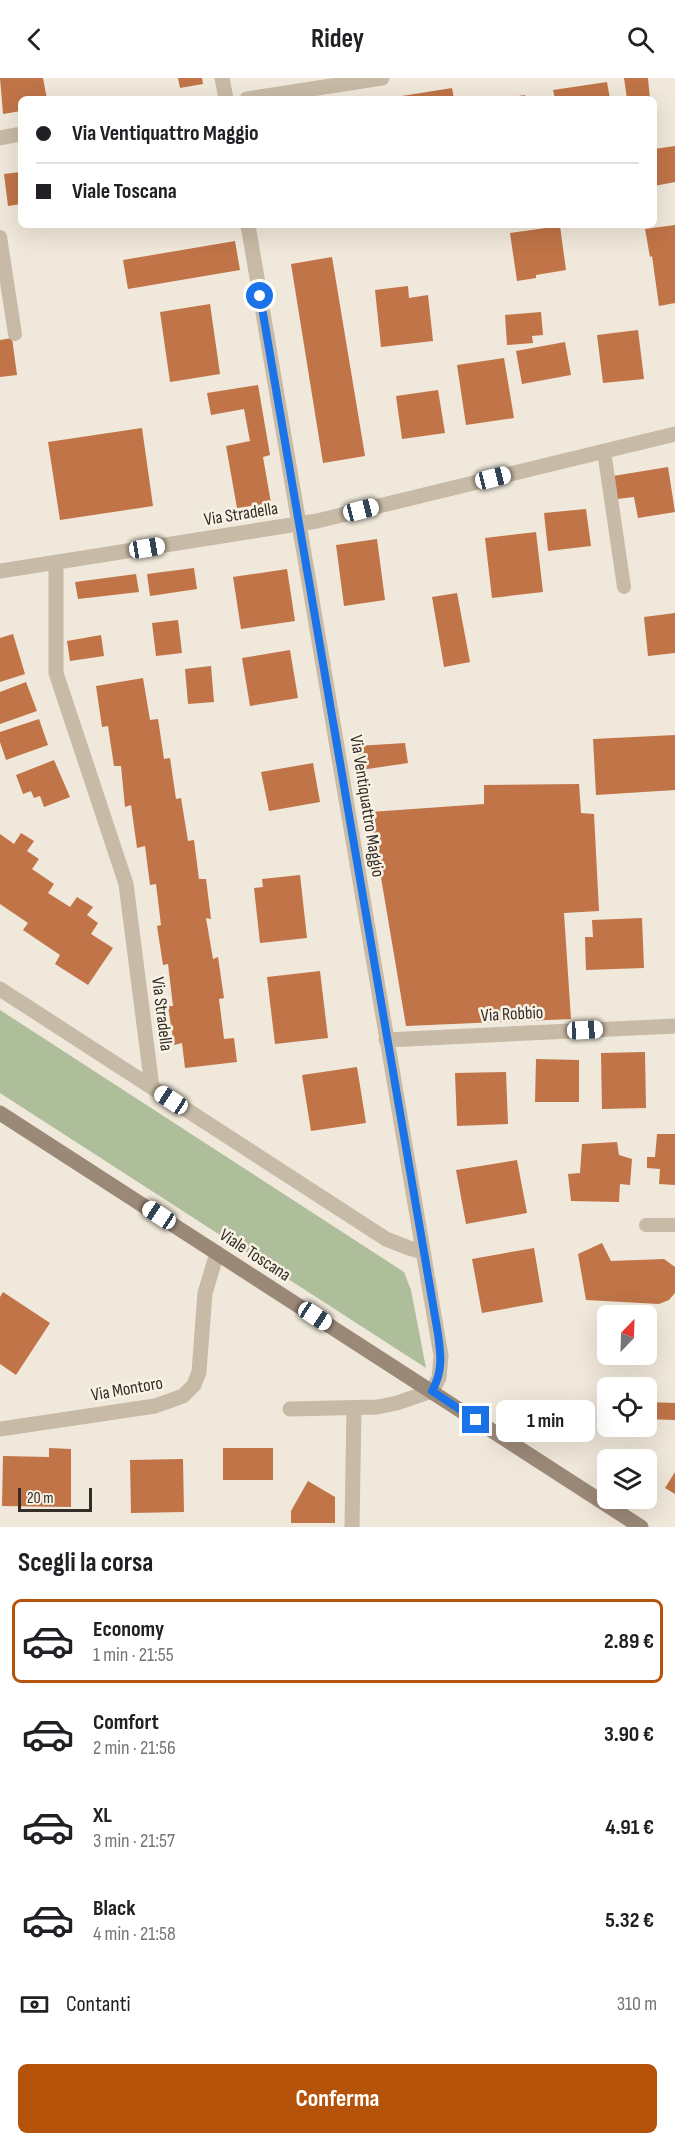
<!DOCTYPE html>
<html lang="it">
<head>
<meta charset="utf-8">
<style>
	:root { --surface:#fff; --page:#f6f6f6; --text:#202124; --muted:#757577; --line:#e0e0e0; --accent:#b45309 }
	body { margin:0; font-family:"Sofia Sans Condensed",sans-serif; background:var(--page); color:var(--text); height:100vh; display:flex; flex-direction:column; font-size:22px; white-space:nowrap }
	* { box-sizing:border-box; margin:0 }
	p { font-size:20px; color:var(--muted) }
	.icon { flex:none; width:33px; height:33px; fill:none; stroke:currentColor; stroke-width:2; stroke-linecap:round; stroke-linejoin:round }
	.map { position:relative; height:1449px; overflow:hidden }
	.panel { display:flex; flex-direction:column; background:var(--surface); flex:1 }
	.panel>* { flex:none }
	.banner { position:absolute; left:18px; top:18px; width:639px; height:132px; border-radius:9px; box-shadow:0 6px 24px #0002; display:grid; align-content:center; height:132px; padding:0 18px; background:var(--surface) }
	.needle { width:39px; rotate:23deg }
	.fabs { position:absolute; left:597px; top:1227px; display:grid; gap:12px }
	.fabs a { display:grid; place-items:center; width:60px; height:60px; border-radius:9px; background:var(--surface); box-shadow:0 6px 24px #0002; font-size:30px }
	.scale { position:absolute; left:18px; bottom:15px; width:74px; box-sizing:border-box; padding-left:6px; border:3px solid #342c27; border-top:0; font-size:16px; line-height:21px; white-space:nowrap; color:#342c27; -webkit-text-stroke:4px #f8f2e5; paint-order:stroke }
	.end { position:absolute; width:27px; height:27px; margin:-14px; border:8px solid #1a73e8; background:#fff; box-shadow:0 0 0 3px #fff }
	.from { border-radius:50% }
	.bubble { position:absolute; height:42px; border-radius:9px; background:var(--surface); box-shadow:0 6px 24px #0002; font-size:20px; font-weight:700; line-height:42px; text-align:center }
	.car { position:absolute; width:18px; height:36px; margin:-18px -9px; border-radius:8px; box-shadow:0 0 4px 2px #0007; background:linear-gradient(#fff 24%,#345 0 40%,#fff 0 76%,#345 0 86%,#fff 0) }
	.banner b { display:flex; align-items:center; gap:21px; height:57px; font-size:22px }
	.banner b+b { border-top:2px solid var(--line) }
	.banner i { width:15px; height:15px; background:var(--text) }
	ul { padding:0; list-style:none }
	li { display:flex; align-items:center; gap:18px; height:84px; margin:0 12px 9px; padding:0 6px; border:3px solid transparent; border-radius:9px }
	li div { flex:1 }
	li b { display:block; font-size:22px }
	li em { font-style:normal; font-weight:700 }
	li.selected { border-color:var(--accent) }
	li>.icon { width:54px; height:54px; stroke-width:1.5 }
	h2 { padding:0 18px; font-size:27px; line-height:72px }
	.pay { display:flex; align-items:center; gap:15px; height:66px; padding:0 18px; font-size:22px }
	.pay p { margin-inline-start:auto }
	.action { display:flex; gap:12px; margin-top:auto; padding:12px 18px }
	.action a { flex:1; height:69px; border-radius:9px; background:var(--accent); color:#fff; font-size:24px; font-weight:700; line-height:69px; text-align:center }
	header { display:flex; justify-content:space-between; align-items:center; height:78px; padding:0 18px; background:var(--surface); font-size:27px; font-weight:700 }
	.map>svg:first-child { display:block }
	.green { fill:#aebe9a }
	.building { fill:#c07447 }
	.lines { fill:none; stroke-linecap:round; stroke-linejoin:round }
	.lane { stroke:#c7baa6; stroke-width:14 }
	.street { stroke:#c7baa6; stroke-width:15 }
	.secondary { stroke:#9b8978; stroke-width:15 }
	.route { stroke:#1a73e8; stroke-width:8 }
	.labels { text-anchor:middle; dominant-baseline:central; stroke-width:5; stroke-linejoin:round; paint-order:stroke }
	.street-label { font-size:18px; fill:#342c27; stroke:#f8f2e5 }
</style>
</head>
<body>
<header><svg class="icon" aria-label="back" viewBox="0 0 24 24"><path d="M15 5l-7 7 7 7"/></svg>Ridey<svg class="icon" aria-label="search" viewBox="0 0 24 24"><circle cx="10" cy="10" r="6"/><path d="M15 15l6 6"/></svg></header>
<div class="map">
<svg width="675" height="1449" viewBox="0 0 675 1449">
	<rect width="100%" height="100%" fill="#f0e8da"/>
	<path class="green" d="M0 932 404 1194 411 1212 426 1290 0 1015Z"/>
	<path class="building" d="M0 0H43L47 21H21V33L3 36Z
		M178 0H202L203 6 180 10Z
		M624 0H648L650 21H627Z
		M607 4 610 21H555L553 12Z
		M452 10 454 21H403L402 18Z
		M525 17V21H505V20Z
		M675 68V104L654 108V71Z
		M21 94V126L8 128 4 96Z
		M675 147V225L659 228 652 178 650 179 645 151Z
		M560 148 566 192 536 197V200L517 203 510 155Z
		M235 163 240 192 128 211 123 182Z
		M332 179 365 378 323 385 291 186Z
		M408 208 409 220 428 217 433 263 381 269 375 212Z
		M210 226 220 296 170 304 160 234Z
		M541 234 543 257 532 258 533 265 507 267 505 237Z
		M638 252 644 301 603 305 597 257Z
		M12 260 17 297 0 299V262Z
		M565 264 571 297 522 306 516 273Z
		M504 280 514 340 466 347 457 287Z
		M258 307 270 377 263 379 271 425 237 430 226 368 250 363 244 331 211 337 207 315Z
		M438 312 445 355 402 361 396 318Z
		M142 350 153 428 60 442 48 364Z
		M668 389 675 434 638 440 634 419 617 421 613 398Z
		M586 431 591 468 548 473 544 435Z
		M536 454 543 514 492 520 485 460Z
		M377 461 385 522 344 528 336 467Z
		M194 490 197 511 150 518 147 496Z
		M287 491 295 543 241 551 233 499Z
		M136 496 139 514 78 521 75 504Z
		M457 515 470 584 444 589 432 519Z
		M675 535V575L648 578 644 539Z
		M178 542 182 575 156 578 152 545Z
		M13 556 25 596 0 604V560Z
		M101 557 104 578 70 583 67 563Z
		M290 572 298 620 250 628 242 580Z
		M211 588 214 624 188 626 185 591Z
		M143 600 150 642 158 641 164 681 170 680 176 721 181 720 188 763 194 762 199 801H206L211 841 206 840 213 881 218 879 224 920 219 921 224 961 234 960 237 984 185 990 182 965 174 967 168 928H173L168 886 163 887 157 848 161 847 156 806 150 807 145 768 137 770 131 727 125 729 121 688H114L108 648 102 649 96 608Z
		M26 604 37 633 0 646V614Z
		M39 641 48 667 6 682 0 664V654Z
		M675 657V712L596 717 593 661Z
		M405 665 408 685 361 692 357 668Z
		M54 682 70 719 44 729 40 718 34 720 31 713 23 716 16 697Z
		M313 685 320 724 269 733 261 694Z
		M579 706 581 735 594 736 599 833 564 835 571 941 406 948 370 734 484 726V707Z
		M21 755 34 763 27 773 39 781 32 791 54 806 48 815 70 829 77 819 93 829 87 837 98 845 91 856 113 870 88 907 55 886 60 877 23 852 28 845 0 826V756L14 766Z
		M300 797 307 860 260 865 254 810 263 809 262 801Z
		M642 840 644 890 586 892 585 859H593L592 842Z
		M320 893 328 960 275 966 267 899Z
		M645 974 646 1030 602 1031 601 975Z
		M536 981 579 982V1024H535Z
		M357 989 366 1045 311 1053 302 997Z
		M506 994 508 1046 457 1048 455 995Z
		M657 1056H675V1107L659 1106 660 1091 647 1090V1079H655Z
		M617 1064 619 1077 632 1081 630 1107 620 1106 619 1124 571 1123 568 1096 580 1095 582 1066Z
		M517 1082 527 1135 466 1146 456 1092Z
		M602 1165 611 1183 664 1181 675 1189V1215L669 1222 659 1226 586 1222 578 1176Z
		M534 1170 543 1224 482 1235 472 1181Z
		M3 1214 50 1245 16 1297 0 1286V1219Z
		M646 1324 675 1325V1342L646 1341Z
		M49 1370 71 1371V1429L2 1428 3 1378 49 1379Z
		M223 1370H273V1402H223Z
		M183 1381 184 1434 131 1435 130 1382Z
		M675 1394V1416L665 1410Z
		M308 1403 335 1419V1445H291V1433Z"/>
	<g class="lines">
		<path class="lane" d="M0 159 15 256
			M604 373 624 509
			M646 1147H675"/>
		<path class="street" d="M222 0 226 21
			M247 21 382 0
			M0 60 21 56
			M248 147 441 1278 439 1300 432 1313 397 1325 377 1329 290 1331
			M56 485V595L126 806 152 1009
			M0 493 317 443 675 356
			M0 911 386 1161 409 1170 423 1174
			M386 962 675 948
			M0 1351 155 1328 183 1318 194 1307 199 1294 205 1215 217 1175
			M352 1449 354 1330"/>
		<path class="secondary" d="M0 1035 641 1449"/>
	</g>
	<g class="lines">
		<path class="route" d="M260 218 438 1256C441 1277 443 1294 432 1313L476 1342"/>
	</g>
	<g class="labels">
		<g class="street-label">
			<text transform="translate(241 436) rotate(-9)">Via Stradella</text>
			<text transform="translate(367 728) rotate(81)">Via Ventiquattro Maggio</text>
			<text transform="translate(162 936) rotate(83)">Via Stradella</text>
			<text transform="translate(512 936) rotate(-3)">Via Robbio</text>
			<text transform="translate(255 1177) rotate(33)">Viale Toscana</text>
			<text transform="translate(127 1311) rotate(-10)">Via Montoro</text>
		</g>
	</g>
</svg>
<div class="fabs">
<a><svg class="needle" viewBox="-14 -14 28 28"><path d="M0-13l5 13h-10z" fill="#e53935"/><path d="M0 13l5-13h-10z" fill="#757577"/></svg></a>
<a><svg class="icon" aria-label="locate" viewBox="0 0 24 24"><circle cx="12" cy="12" r="6"/><path d="M12 2v4M12 18v4M2 12h4M18 12h4"/></svg></a>
<a><svg class="icon" aria-label="layers" viewBox="0 0 24 24"><path d="M12 4l9 5-9 5-9-5zM3 14l9 5 9-5"/></svg></a>
</div>
<div class="scale">20 m</div>
<i class="end from" style="left:260px;top:218px"></i>
<i class="end" style="left:476px;top:1342px"></i>
<div class="bubble" style="left:496px;top:1322px;width:99px">1 min</div>
<i class="car" style="left:493px;top:400px;rotate:76deg"></i>
<i class="car" style="left:361px;top:432px;rotate:76deg"></i>
<i class="car" style="left:147px;top:470px;rotate:81deg"></i>
<i class="car" style="left:585px;top:952px;rotate:87deg"></i>
<i class="car" style="left:171px;top:1022px;rotate:303deg"></i>
<i class="car" style="left:159px;top:1137px;rotate:303deg"></i>
<i class="car" style="left:315px;top:1238px;rotate:123deg"></i>
<div class="banner">
<b><i class="from"></i>Via Ventiquattro Maggio</b>
<b><i></i>Viale Toscana</b>
</div>
</div>
<section class="panel">
<h2>Scegli la corsa</h2>
<ul>
<li class="selected"><svg class="icon" aria-label="car" viewBox="0 0 24 24"><path d="M5 17H2v-5l4-1 3-4h7l3 4 3 1v5h-3M9 17h6M6 11h13"/><circle cx="7" cy="17" r="2"/><circle cx="17" cy="17" r="2"/></svg><div><b>Economy</b><p>1 min · 21:55</p></div><em>2.89 €</em></li>
<li><svg class="icon" aria-label="car" viewBox="0 0 24 24"><path d="M5 17H2v-5l4-1 3-4h7l3 4 3 1v5h-3M9 17h6M6 11h13"/><circle cx="7" cy="17" r="2"/><circle cx="17" cy="17" r="2"/></svg><div><b>Comfort</b><p>2 min · 21:56</p></div><em>3.90 €</em></li>
<li><svg class="icon" aria-label="car" viewBox="0 0 24 24"><path d="M5 17H2v-5l4-1 3-4h7l3 4 3 1v5h-3M9 17h6M6 11h13"/><circle cx="7" cy="17" r="2"/><circle cx="17" cy="17" r="2"/></svg><div><b>XL</b><p>3 min · 21:57</p></div><em>4.91 €</em></li>
<li><svg class="icon" aria-label="car" viewBox="0 0 24 24"><path d="M5 17H2v-5l4-1 3-4h7l3 4 3 1v5h-3M9 17h6M6 11h13"/><circle cx="7" cy="17" r="2"/><circle cx="17" cy="17" r="2"/></svg><div><b>Black</b><p>4 min · 21:58</p></div><em>5.32 €</em></li>
</ul>
<div class="pay"><svg class="icon" aria-label="cash" viewBox="0 0 24 24"><path d="M3 7h18v10H3z"/><circle cx="12" cy="12" r="2"/></svg>Contanti<p>310 m</p></div>
<div class="action"><a>Conferma</a></div>
</section>
</body>
</html>
